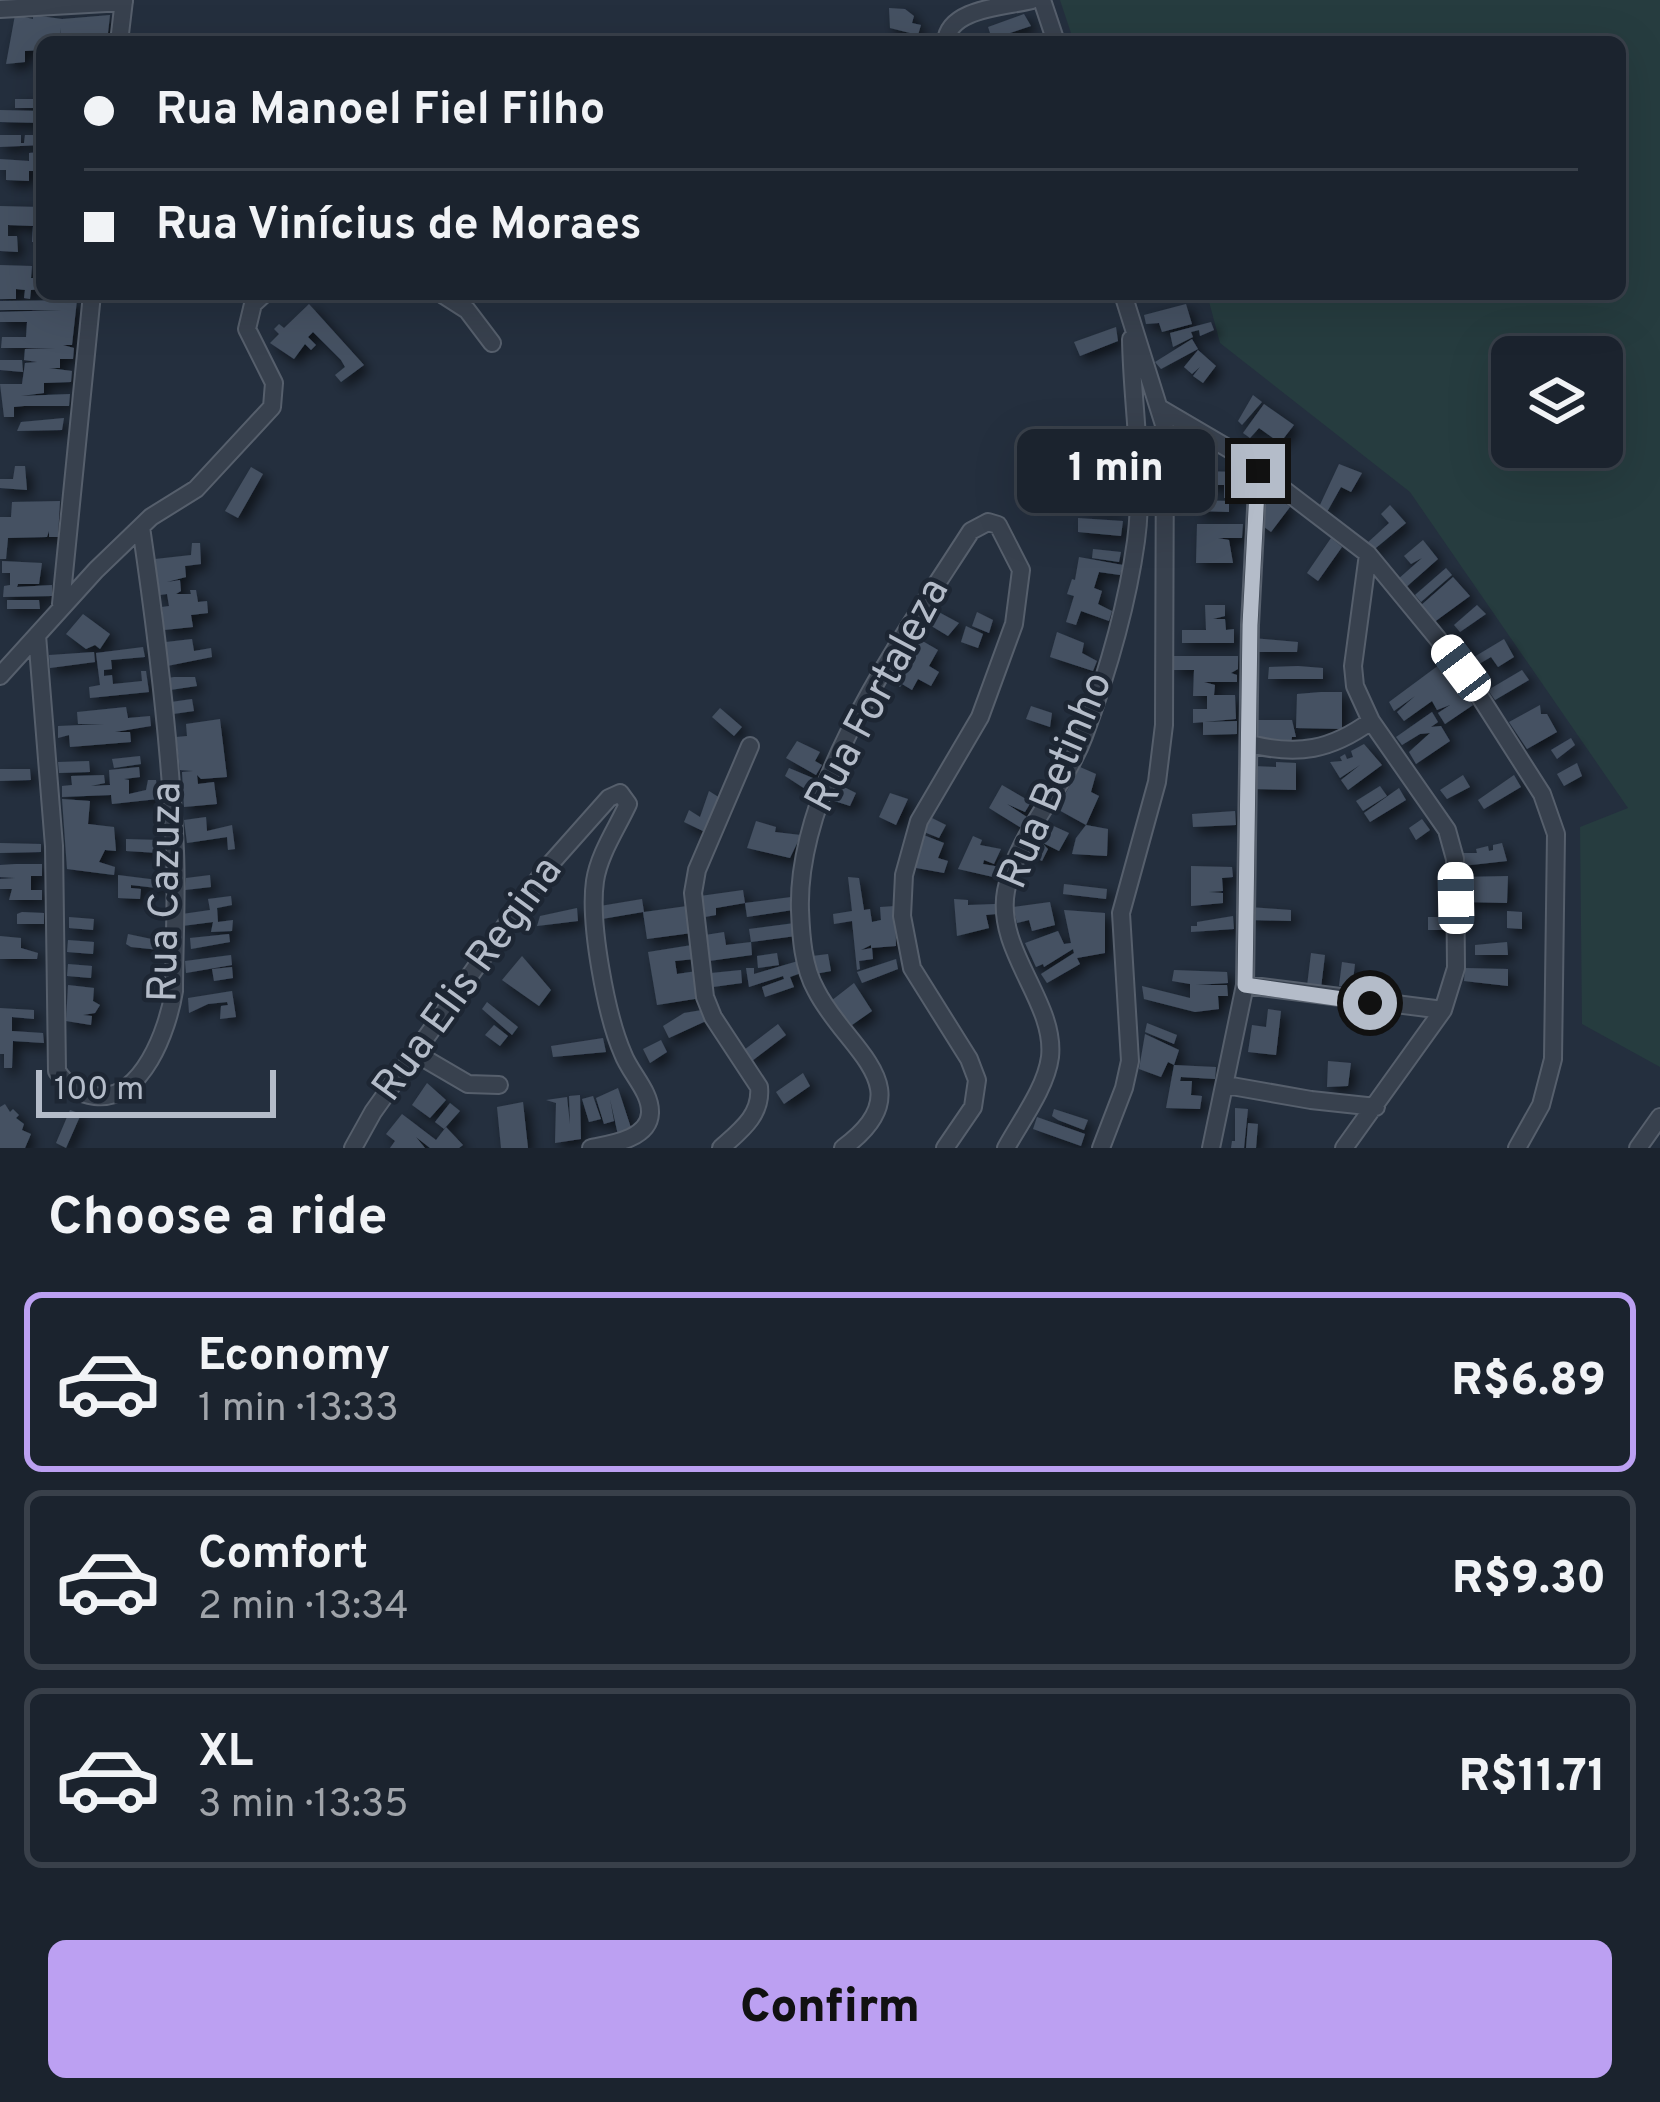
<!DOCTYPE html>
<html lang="en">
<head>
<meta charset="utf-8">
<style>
	:root { --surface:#1b232e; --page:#242b36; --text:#f1f3f6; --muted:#a0a4aa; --line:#39404a; --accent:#bca0f2 }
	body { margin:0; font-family:Overpass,sans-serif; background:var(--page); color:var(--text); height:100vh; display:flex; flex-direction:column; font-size:45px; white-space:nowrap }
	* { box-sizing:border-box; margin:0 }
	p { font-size:39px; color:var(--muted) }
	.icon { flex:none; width:66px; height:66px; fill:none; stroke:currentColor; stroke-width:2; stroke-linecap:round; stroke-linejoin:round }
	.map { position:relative; height:1148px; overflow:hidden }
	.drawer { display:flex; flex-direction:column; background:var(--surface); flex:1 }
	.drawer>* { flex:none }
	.guide { position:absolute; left:36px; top:36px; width:1590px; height:264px; border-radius:18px; box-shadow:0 12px 48px #0002,0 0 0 3px var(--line); display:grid; align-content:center; height:264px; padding:0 48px; background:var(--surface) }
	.tools { position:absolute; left:1491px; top:336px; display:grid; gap:24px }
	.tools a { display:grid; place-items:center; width:132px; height:132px; border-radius:18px; background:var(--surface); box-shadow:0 12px 48px #0002,0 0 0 3px var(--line); font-size:60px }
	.scale { position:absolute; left:36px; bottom:30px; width:240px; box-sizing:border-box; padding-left:12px; border:6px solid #b4bcc9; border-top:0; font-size:33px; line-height:42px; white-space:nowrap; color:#b4bcc9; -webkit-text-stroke:9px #1d2633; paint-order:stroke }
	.end { position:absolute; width:54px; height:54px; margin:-27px; border:15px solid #b4bcc9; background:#111; box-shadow:0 0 0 6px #111 }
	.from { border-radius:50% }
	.bubble { position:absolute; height:84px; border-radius:18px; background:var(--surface); box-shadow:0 12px 48px #0002,0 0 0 3px var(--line); font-size:39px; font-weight:800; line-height:84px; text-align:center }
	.car { position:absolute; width:36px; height:72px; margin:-36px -18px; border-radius:15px; box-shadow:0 0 9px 3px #0007; background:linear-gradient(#fff 24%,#345 0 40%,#fff 0 76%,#345 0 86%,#fff 0) }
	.guide b { display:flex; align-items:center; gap:42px; height:114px; font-size:45px }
	.guide b+b { border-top:3px solid var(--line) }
	.guide i { width:30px; height:30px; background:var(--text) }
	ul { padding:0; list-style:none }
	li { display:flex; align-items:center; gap:36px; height:180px; margin:0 24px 18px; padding:0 24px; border:6px solid var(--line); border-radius:18px }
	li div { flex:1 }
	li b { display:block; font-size:45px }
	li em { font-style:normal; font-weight:800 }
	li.selected { border-color:var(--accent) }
	li>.icon { width:108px; height:108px; stroke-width:1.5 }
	h2 { padding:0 48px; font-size:54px; line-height:144px }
	.button { display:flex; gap:24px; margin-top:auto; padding:24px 48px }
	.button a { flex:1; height:138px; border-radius:18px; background:var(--accent); color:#111; font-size:48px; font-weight:800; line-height:138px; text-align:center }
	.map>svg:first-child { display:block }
	.green { fill:#263c3f; fill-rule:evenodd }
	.building { fill:#455162; filter:url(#shadow) }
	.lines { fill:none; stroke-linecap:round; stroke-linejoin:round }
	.minor-casing { stroke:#565f6c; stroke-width:20 }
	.minor { stroke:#38414e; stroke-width:16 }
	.route { stroke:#b4bcc9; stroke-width:15 }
	.labels { text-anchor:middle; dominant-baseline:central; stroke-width:9; stroke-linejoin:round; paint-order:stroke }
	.street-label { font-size:42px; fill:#b4bcc9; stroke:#1d2633 }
</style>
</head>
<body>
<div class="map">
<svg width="1660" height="1148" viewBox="0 0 1660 1148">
	<defs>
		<filter id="shadow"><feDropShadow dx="5.5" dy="5.5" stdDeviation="6" flood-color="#0009"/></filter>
	</defs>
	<rect width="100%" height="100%" fill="#242f3e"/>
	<path class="green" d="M1060 0H1660V1067L1582 1024 1580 827 1628 808 1410 492 1220 343 1207 294H1620V42H1074ZM1512 357H1602V447H1512Z"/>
	<path class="building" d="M889 8 905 9 914 16 912 23 921 25 918 35 890 28Z
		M1024 14 1031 26 992 39 988 27Z
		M15 15 33 19V15L62 19 110 15 107 42H61V28L60 42H42V50L25 51V62L6 64Z
		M15 99H42V108H15Z
		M0 110 42 111V123L0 122Z
		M0 135H21V143H24L25 135H42V145L0 147Z
		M42 152V171H29V181L6 180V170H0V159L29 161V153Z
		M0 206 40 207 36 242H32L33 226 8 225V236H17L18 252 0 251Z
		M0 265 32 266 31 278H42V289L31 290 30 299 24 298 25 290 16 289V299H0Z
		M77 300 72 345H63L74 348 73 359H60V368H49L72 371 71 382 44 383V393L21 396 70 394 69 406H24L14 407V417H4L0 384H22L25 363 37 362 24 360 25 349 55 348H1L2 337H26L27 322H0V312L61 310H0V301Z
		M309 304 364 365 341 382 335 375 345 367 341 360 313 332 308 337 316 345 311 350 305 344 294 359 270 343 279 334 274 329 279 324 284 328Z
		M1186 304 1192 324 1162 332 1159 323 1146 324 1144 315Z
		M1211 322 1214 330 1200 336 1199 330 1191 332 1193 337 1173 347 1170 333Z
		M1116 327 1118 341 1080 356 1074 342Z
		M1192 339 1198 349 1161 369 1155 362Z
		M1198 350 1216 366 1203 383 1193 376 1200 367 1192 374 1184 367Z
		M0 360H22L23 372 0 370Z
		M1253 395 1262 402 1242 425 1238 421Z
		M1264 404 1294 425 1280 443 1259 428 1250 438 1243 433Z
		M64 418 62 430 17 431 21 422Z
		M1339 464 1362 473 1351 492 1341 487 1327 512 1319 507Z
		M15 466H25L27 490 0 488V479H13Z
		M251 467 263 474 238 518 225 511Z
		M1198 471 1242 472 1243 498H1224V485H1198Z
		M1085 492 1116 494V507L1085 505Z
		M1277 497 1290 507 1271 532 1260 524 1268 499Z
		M1198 500 1229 501V512L1198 511Z
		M60 501 58 537H49V531L47 537 8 538 6 559H0V517H11L12 502Z
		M1390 505 1406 523 1371 552 1365 545 1389 523 1381 514Z
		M1078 518 1123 521 1121 536 1078 532Z
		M1197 524H1243L1242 538H1218L1229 540 1233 563H1196Z
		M1331 538 1342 547 1318 581 1307 573Z
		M1423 540 1438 559 1404 589 1397 580 1422 558 1411 564 1404 556Z
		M192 543H200L201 564 185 566 186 577 167 582 180 580 181 591 176 594H191L190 590H196L198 602 207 601 208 613 191 615 193 627 164 630 162 607 169 606 167 594 160 595 155 559 191 555Z
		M1093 549 1121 552 1119 562 1092 558Z
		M1079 557 1123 565 1120 575 1099 572 1094 588 1102 591 1098 604 1112 611 1109 621 1081 611 1076 625 1066 622 1074 596 1067 594 1072 579 1075 580Z
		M2 561 42 563 39 584H18L17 587 52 585V596L3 597 4 586 10 585V573H2Z
		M1446 568 1452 575 1421 602 1415 595Z
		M1453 577 1470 596 1433 623 1419 607Z
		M7 600H39L40 609H7Z
		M1205 605H1225V616L1213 619H1225L1226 630 1234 629V643H1182V630H1206Z
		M1477 605 1486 614 1460 632 1454 625Z
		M935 610 959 623 948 636 928 624Z
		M977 612 993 620 989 633 972 626Z
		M83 614 110 634 100 649 95 645 86 649 66 634Z
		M966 626 983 634 978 648 961 642Z
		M1057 632 1084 643 1082 653 1097 661 1093 671 1050 657Z
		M1253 638 1298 642 1297 652H1253Z
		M192 639 194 651 211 648 212 657 167 666 166 642Z
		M919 639 938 650 929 666 939 672 931 686 918 679 912 690 902 684 900 687 894 681Z
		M1504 639 1514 657 1498 667 1491 657 1479 664 1474 657Z
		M143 647 145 657 111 660 112 669 104 670V676L112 675 113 684 142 681 141 671H146L149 692 90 698 89 687 100 685 96 653Z
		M94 652 95 662 50 668 49 655Z
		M1174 656H1238V669L1231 673 1237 675V682H1204L1215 685 1214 695H1235L1236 719 1193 723V709H1207V696H1193L1194 670H1174Z
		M1443 662 1473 705 1445 724 1438 713 1450 705 1437 710 1432 701 1404 721 1397 712 1415 696 1394 711 1389 702Z
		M1298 666 1323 668V679H1268L1269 667Z
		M1522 670 1529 680 1495 700 1488 690Z
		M174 677H195L197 686 170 690 168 678Z
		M1321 692H1342V729L1296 728 1297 694Z
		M192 699 194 711 173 714 171 702Z
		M1540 705 1541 714H1547L1557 732 1527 749 1509 722Z
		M1031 706 1052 713 1050 727 1026 719Z
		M126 707 128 718 150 716 151 726 115 732H130L131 742 70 747 69 735 58 738V726L104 724H78L77 712Z
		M720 708 742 727 734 736 712 717Z
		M1432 712 1438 722 1431 727 1441 726 1450 741 1416 764 1409 752 1430 733 1420 734 1402 745 1396 737Z
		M220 719 227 777 201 779 197 775 198 784 214 782 217 804 184 807 182 772 193 771 180 770 176 737 187 736 186 724Z
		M1253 720H1292L1296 737H1292L1291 744 1257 745Z
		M1237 721V734L1203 735V722Z
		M1571 738 1575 745 1557 759 1551 750Z
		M797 741 820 752 815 761 822 765 816 775 786 758Z
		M1364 744 1382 765 1348 790 1341 780 1360 765 1340 778 1330 762 1342 761 1340 757 1345 754 1347 759 1353 757 1351 751Z
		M140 756 141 764 114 768 112 759Z
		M89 761 90 772 59 773 58 762Z
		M1276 762 1296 763V790L1253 789V766L1276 767Z
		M1577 763 1582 776 1564 786 1557 774Z
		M139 767 140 777 124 779 129 780V794L146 790 148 780H156L158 799 112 804 111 795 62 797V786L72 785 71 776 104 775 105 783 91 786 110 785 109 770Z
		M1080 767 1096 774 1091 792 1099 796 1086 825 1108 829 1107 856 1072 854 1076 838 1086 825 1057 809Z
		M789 768 820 781 813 794 785 776Z
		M0 769H30L31 780 0 781Z
		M1463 775 1470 787 1447 799 1440 790Z
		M1514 775 1521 787 1484 809 1478 800Z
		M834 782 856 793 850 806 825 798Z
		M1002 785 1031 802 1025 812 1007 804 1030 819 1023 829 989 808Z
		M1380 786 1387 796 1363 811 1356 801Z
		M1399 788 1406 800 1370 822 1364 813Z
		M709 791 720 798 707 833 684 822 689 810 700 817Z
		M890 793 908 799 896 825 879 817Z
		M62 799 90 801 88 824 114 827 116 851 105 850 99 862 115 867 114 875 67 869Z
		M1235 811 1236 825 1193 827 1192 814Z
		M206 817 207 831 232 825 235 849 228 850 227 837 187 843 184 820Z
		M930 817 946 825 939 838 924 832Z
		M1422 819 1430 830 1416 840 1409 828Z
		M756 821 776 827 775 832 801 835 790 858 747 848Z
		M1047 823 1069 833 1059 851 1041 842 1048 849 1042 861 1028 854Z
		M921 834 944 843 938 858 948 861 944 873 911 867Z
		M973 836 982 840 980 845 1001 849 994 864 984 860 983 864 1006 868 1002 879 958 869Z
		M126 839 160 840 159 853 126 851Z
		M0 843 41 844V852L0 853Z
		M1502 843 1507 861 1462 866 1460 853H1477L1476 849 1488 846 1489 851 1493 850V845Z
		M16 864H42V876H31V890H42V900H9L12 889H0V879L15 878 0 877V865Z
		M1191 866 1232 867 1233 877 1222 878 1223 891 1209 892 1223 893V903L1191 906Z
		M118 875 166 881 165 889 131 885V888L141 889 140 899 118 898Z
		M210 875 211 887 185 890 186 878Z
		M1508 876 1507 903 1464 902 1463 877Z
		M848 877 859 878 864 910 870 909 872 922 881 920 880 907 895 906 896 946 871 948V945L861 950 872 948 873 959 859 961 860 969 857 970 852 921 834 924 833 914 852 911Z
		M1064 884 1107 889 1106 899 1063 894Z
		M743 890 745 903 791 897 793 910 747 917 745 903 716 908V915L705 917 700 896Z
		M231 896 232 905 217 908 218 922 233 920 232 931 211 932 213 922 182 926V914L210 910 208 899Z
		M642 899 644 912 687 906 692 933 647 939 643 912 602 919 600 906Z
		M954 899 968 900V905L995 904 996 914 986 915 989 928 957 936Z
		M1050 902 1055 925 1032 931 1029 920 1017 923 1013 907Z
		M1250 907 1291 910V921L1250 920Z
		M577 908 578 921 537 926 540 916Z
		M1064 910 1105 913V953L1077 958 1080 964 1047 983 1041 974 1074 953 1073 949 1044 967 1043 964 1036 967 1025 943 1058 931 1064 944 1071 943Z
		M1507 911 1522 912V929L1507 928Z
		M22 912 44 913V924H17V914Z
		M1233 916 1234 929 1191 932V926H1197V922Z
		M69 917 94 919 93 930 69 928Z
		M1428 917H1446V930H1428Z
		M795 923 796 936 751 942 749 929Z
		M724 932 726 945 751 942 752 955 709 961 705 935Z
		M128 934 161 941 160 950 131 947 126 944Z
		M229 934 230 942 191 949 190 938Z
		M0 936 21 938V948L38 953 37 959H0Z
		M68 940 94 942 93 954 67 952Z
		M1507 942 1508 955H1475V945Z
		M692 945 695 959 675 961 677 974 697 971 701 998 657 1005 648 952Z
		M777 953 779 965 758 968 757 956Z
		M1311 953 1325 955 1321 988 1307 986Z
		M828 954 831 971 815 974 812 956Z
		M231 955 232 965 186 973 185 961Z
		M522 956 551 990 539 1006 502 980Z
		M896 959 898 969 862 983 857 972Z
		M798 961 801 973 790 977 794 987 765 997 762 987 784 979 783 976 749 987 746 968H754V974Z
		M1342 962 1355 964 1352 988 1339 986Z
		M68 964 92 966 91 978 67 976Z
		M232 967 233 978 214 981 212 969Z
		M1465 968 1508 969V986L1464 981Z
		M741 970 742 983 713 987 711 973Z
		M1174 970 1227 972 1228 983 1196 985H1227L1228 996H1218L1219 1009 1195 1012 1144 999 1142 986 1190 998V984L1172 981Z
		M854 983 872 1011 852 1025 831 1001Z
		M68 985 94 988 93 1001 100 1005 95 1013 83 1015 92 1016 91 1025 66 1021Z
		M232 991 236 1017 220 1019 221 1006 228 1005 227 1002 208 1004 189 1013 188 998Z
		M487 1002 518 1027 512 1035 482 1009Z
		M0 1008 34 1010V1019L12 1017V1031L43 1033 44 1043 13 1041 12 1068H4V1054H0Z
		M1268 1009 1281 1011 1276 1055 1248 1052 1252 1025 1266 1027Z
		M702 1010 706 1021 669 1038 663 1026 684 1013Z
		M1147 1023 1177 1035 1174 1044 1145 1032Z
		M778 1024 786 1035 752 1061 744 1050Z
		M494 1025 508 1036 500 1046 485 1035Z
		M1145 1034 1179 1050 1174 1065 1216 1067 1215 1079 1181 1077 1180 1081H1192L1191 1095 1202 1096 1200 1109 1166 1108 1174 1065 1168 1062 1161 1077 1139 1069Z
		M603 1038 606 1052 553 1057 551 1046Z
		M661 1040 667 1052 650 1063 643 1049Z
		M1328 1061 1351 1063 1348 1086 1327 1087Z
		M803 1073 810 1086 784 1104 776 1092Z
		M427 1083 446 1100 430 1118 412 1105Z
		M618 1088 632 1131 618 1135 610 1099 614 1121 604 1124 596 1098Z
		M580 1095 581 1139 555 1143 556 1103 546 1100 567 1097 570 1124 569 1096Z
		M593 1096 601 1119 589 1122 582 1099Z
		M523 1102 528 1148H501L497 1107Z
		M450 1103 460 1111 444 1129 435 1122Z
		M5 1104 10 1112 13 1109 19 1115 16 1118 24 1124 22 1130 31 1134 25 1148H0V1107Z
		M1235 1108 1248 1109 1244 1148H1231L1232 1141H1235Z
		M1054 1109 1088 1120 1084 1130 1058 1120 1052 1116Z
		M70 1110 81 1114 66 1148 56 1143Z
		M402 1114 436 1140 446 1127 463 1145 459 1148H430L416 1137 425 1148H390L395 1141 386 1134Z
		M1037 1117 1085 1134 1081 1146 1033 1129Z
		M1248 1123 1258 1124 1256 1148H1246Z"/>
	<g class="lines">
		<defs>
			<path id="minor" d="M1042 0 1056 42
				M0 9 124 2
				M119 42 124 0
				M946 42C948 8 1005 7 1032 0
				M442 294 467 310 492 343
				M1161 409 1236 453 1368 554 1461 667 1542 794 1556 834 1553 1059 1541 1105 1517 1148
				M61 604 92 294
				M37 635 54 846 57 1071C66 1085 79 1094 95 1096 142 1102 168 1029 174 991 174 945 177 898 175 851 170 742 157 635 141 527
				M0 676 96 570 151 517 196 489 272 407 274 383 247 329 253 304 264 294
				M1250 744C1298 756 1331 750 1371 721
				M1245 985 1443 1010
				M415 1053 468 1084 499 1085
				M1226 1085 1311 1100 1376 1107
				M353 1148 373 1112 545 870 609 798 620 793 628 804C617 828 599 854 595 881 589 923 606 1015 623 1054 630 1073 651 1092 650 1113 649 1139 611 1144 591 1148
				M721 1148C740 1131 762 1115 759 1087L713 1017 705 997 693 893 697 870 750 746
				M843 1148C926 1088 846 1050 816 990 803 967 801 936 800 910 796 785 905 634 971 531L988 522 998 525 1021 570 1014 624 980 717 919 821 904 875 902 916 912 968 969 1059 977 1080 973 1107 945 1148
				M1006 1148C1020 1122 1046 1088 1050 1057 1056 1002 995 951 1006 891 1016 835 1064 789 1084 736 1107 674 1127 606 1136 541 1145 475 1132 405 1131 339
				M1101 1148 1124 1088 1130 1061 1121 913 1157 782 1164 725 1165 428 1123 294
				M1211 1148 1245 985 1250 625 1258 471
				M1344 1148 1443 1010 1456 968 1455 859 1447 830 1371 721 1355 686 1353 666 1368 554
				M1638 1148 1660 1117"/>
		</defs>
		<use href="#minor" class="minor-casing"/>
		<use href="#minor" class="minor"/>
	</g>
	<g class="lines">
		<path class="route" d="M1258 471 1250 625 1245 985 1370 1003"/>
	</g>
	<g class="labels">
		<g class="street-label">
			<text transform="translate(879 696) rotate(-62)">Rua Fortaleza</text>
			<text transform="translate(1057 781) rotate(-67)">Rua Betinho</text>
			<text transform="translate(167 892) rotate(-89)">Rua Cazuza</text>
			<text transform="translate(469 980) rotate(-54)">Rua Elis Regina</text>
		</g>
	</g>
</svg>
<div class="tools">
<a><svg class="icon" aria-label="layers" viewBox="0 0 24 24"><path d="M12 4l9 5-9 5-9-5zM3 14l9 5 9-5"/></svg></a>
</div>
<div class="scale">100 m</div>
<i class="end from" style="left:1370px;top:1003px"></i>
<i class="end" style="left:1258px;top:471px"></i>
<div class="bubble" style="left:1017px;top:429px;width:198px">1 min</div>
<i class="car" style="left:1461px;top:668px;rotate:323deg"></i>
<i class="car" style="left:1456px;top:898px;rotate:359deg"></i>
<div class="guide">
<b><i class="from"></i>Rua Manoel Fiel Filho</b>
<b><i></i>Rua Vinícius de Moraes</b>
</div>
</div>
<section class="drawer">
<h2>Choose a ride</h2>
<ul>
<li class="selected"><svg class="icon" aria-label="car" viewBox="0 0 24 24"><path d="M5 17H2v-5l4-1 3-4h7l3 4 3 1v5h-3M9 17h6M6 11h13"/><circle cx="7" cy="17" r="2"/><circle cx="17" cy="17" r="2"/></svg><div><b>Economy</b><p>1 min · 13:33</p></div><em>R$6.89</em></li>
<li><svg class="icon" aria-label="car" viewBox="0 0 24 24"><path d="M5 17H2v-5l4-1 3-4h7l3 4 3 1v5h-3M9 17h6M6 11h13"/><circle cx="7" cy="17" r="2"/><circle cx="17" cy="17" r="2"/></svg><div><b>Comfort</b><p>2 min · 13:34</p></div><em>R$9.30</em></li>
<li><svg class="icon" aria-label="car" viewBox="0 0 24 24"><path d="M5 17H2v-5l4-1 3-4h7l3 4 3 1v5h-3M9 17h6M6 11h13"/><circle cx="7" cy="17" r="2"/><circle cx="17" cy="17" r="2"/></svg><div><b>XL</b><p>3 min · 13:35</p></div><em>R$11.71</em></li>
</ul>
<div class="button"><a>Confirm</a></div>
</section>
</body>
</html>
